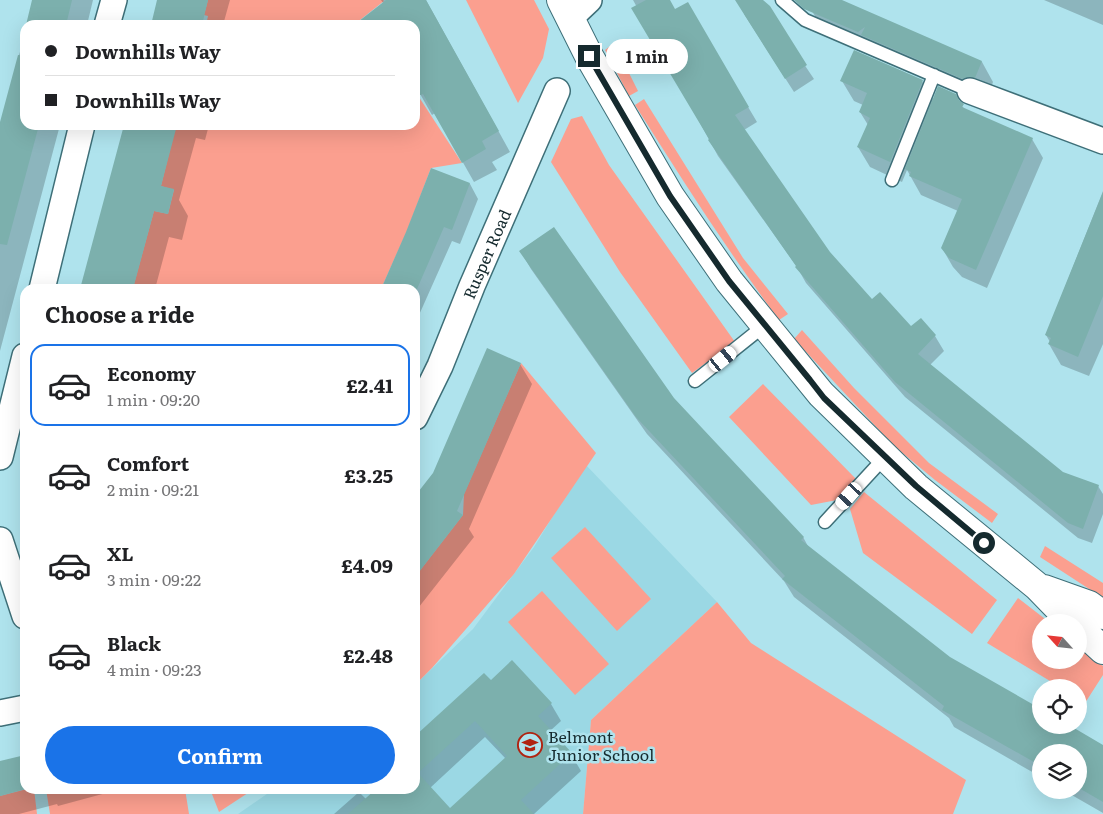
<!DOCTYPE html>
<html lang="en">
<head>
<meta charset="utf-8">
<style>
	:root { --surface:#fff; --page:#f6f6f6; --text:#202124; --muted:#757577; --line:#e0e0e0; --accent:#1a73e8 }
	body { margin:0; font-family:Literata,serif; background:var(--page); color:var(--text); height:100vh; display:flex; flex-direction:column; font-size:19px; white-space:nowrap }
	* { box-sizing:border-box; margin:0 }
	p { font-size:16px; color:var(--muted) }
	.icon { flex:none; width:28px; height:28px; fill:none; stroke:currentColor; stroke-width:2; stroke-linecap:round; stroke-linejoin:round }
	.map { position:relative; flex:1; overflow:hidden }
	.panel { position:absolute; left:20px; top:284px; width:400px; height:510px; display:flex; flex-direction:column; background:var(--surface); border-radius:15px; box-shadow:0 5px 20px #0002 }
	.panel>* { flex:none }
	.hud { position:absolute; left:20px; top:20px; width:400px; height:110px; border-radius:15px; box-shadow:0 5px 20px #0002; display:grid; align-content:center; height:110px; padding:0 25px; background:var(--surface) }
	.needle { width:32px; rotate:297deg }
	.tools { position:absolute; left:1032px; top:614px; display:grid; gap:10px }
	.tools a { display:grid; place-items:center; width:55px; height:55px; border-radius:50%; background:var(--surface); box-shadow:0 5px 20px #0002; font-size:25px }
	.end { position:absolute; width:22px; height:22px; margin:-11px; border:6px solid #152a2e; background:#fff; box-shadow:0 0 0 2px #fff }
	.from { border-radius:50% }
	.bubble { position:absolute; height:35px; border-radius:18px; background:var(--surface); box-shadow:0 5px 20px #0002; font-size:16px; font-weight:700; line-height:35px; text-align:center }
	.car { position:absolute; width:15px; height:30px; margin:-15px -8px; border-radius:6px; box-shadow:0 0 4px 1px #0007; background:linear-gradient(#fff 24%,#345 0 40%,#fff 0 76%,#345 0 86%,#fff 0) }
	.hud b { display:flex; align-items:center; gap:18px; height:48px; font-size:19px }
	.hud b+b { border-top:1px solid var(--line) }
	.hud i { width:12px; height:12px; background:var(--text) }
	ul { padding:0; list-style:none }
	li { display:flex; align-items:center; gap:15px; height:82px; margin:0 10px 8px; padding:0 15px; border:2px solid transparent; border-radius:15px }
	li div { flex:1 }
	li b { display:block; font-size:19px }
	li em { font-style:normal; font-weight:700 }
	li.active { border-color:var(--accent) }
	li>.icon { width:45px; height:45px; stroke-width:1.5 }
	h2 { padding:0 25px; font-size:22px; line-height:60px }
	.primary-button { display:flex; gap:10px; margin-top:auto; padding:10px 25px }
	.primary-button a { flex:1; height:58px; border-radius:30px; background:var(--accent); color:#fff; font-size:20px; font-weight:700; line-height:58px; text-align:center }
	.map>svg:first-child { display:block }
	.built { fill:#9bd8e4 }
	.green { fill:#fb9f8f }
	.shadow { fill:#0003; fill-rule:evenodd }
	.building { fill:#7cb0ad; fill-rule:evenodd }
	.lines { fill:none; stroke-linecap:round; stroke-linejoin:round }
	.service-casing { stroke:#3e6f78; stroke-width:15 }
	.minor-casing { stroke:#3e6f78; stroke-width:28 }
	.secondary-casing { stroke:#3e6f78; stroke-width:30 }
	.service { stroke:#fff; stroke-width:12 }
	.minor { stroke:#fff; stroke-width:25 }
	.secondary { stroke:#fff; stroke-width:28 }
	.route { stroke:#152a2e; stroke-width:6 }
	.labels { text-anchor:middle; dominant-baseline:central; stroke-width:5; stroke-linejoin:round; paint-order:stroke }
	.street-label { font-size:16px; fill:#152a2e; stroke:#afe3ed }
	.poi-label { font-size:16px; fill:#152a2e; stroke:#afe3ed; text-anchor:start }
</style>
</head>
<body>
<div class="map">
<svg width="1103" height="814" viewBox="0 0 1103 814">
	<rect width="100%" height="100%" fill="#afe3ed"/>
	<path class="built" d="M585 464 717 602 591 720 583 814H238L274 789H415V685L473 629 534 547Z"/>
	<path class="green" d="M208 0H383L384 1 360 20 364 25H206L208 16 204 15Z
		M466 0H534L549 29 543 58 518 103Z
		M614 43 638 91 629 96 605 50Z
		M415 91 462 163 431 168 407 231 381 289H135L136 285 134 284 154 211 168 214 174 190 161 186 175 129 162 125H415Z
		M644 99 743 258 788 314 779 320C727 250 681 178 635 105Z
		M582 116 609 165 735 342 692 373 620 272 551 162 571 119Z
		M802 330 854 388 929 463 998 514 992 523 935 480 894 446 794 339Z
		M521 363 596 453 514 574 432 668 415 685V577L463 515 464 494Z
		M763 384 856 479 837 500 811 505 729 417Z
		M864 492 997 600 972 634 863 553 850 509Z
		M585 527 651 599 617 631 551 558Z
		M1045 546 1103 583V598L1040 557Z
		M542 591 609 664 575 695 508 622Z
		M1018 598 1049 622H1041V660H1079V646L1103 666V675L1085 703 1079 699V688L1060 687 987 643Z
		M717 602 751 643 966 780 953 814H583L591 720Z
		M27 789H34L37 814H0V796Z
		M46 789H185L189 814H50Z
		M210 789H254L219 812Z"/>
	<path class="shadow" d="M34 0H93L87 25H27Z
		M159 0H230L223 25H152Z
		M381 0H426L510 152 492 162 497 170 474 182 435 113 432 115 415 85V25H364L383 3Z
		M633 0H668L675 11 687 4 757 122 744 130 829 253 872 301 911 328 935 336 944 351 930 365 1063 473 1098 486 1103 494V514L1092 543 1078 538 905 397 806 283 797 267 718 156Z
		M761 0 814 79 794 92 744 14Z
		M817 0H839L982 62 993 82 987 98 824 32 812 11Z
		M1044 0H1103V25Z
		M25 33V125H60L0 351V127Z
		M842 81H922L934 101 959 102 966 111 1032 139 1043 158 987 288 962 277 953 267 942 248 958 211 921 195 907 170 902 182 870 167 858 147 868 125 860 112 863 105 854 101Z
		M125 125H209L205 140 196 138 179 200 188 216 182 240 169 237 155 289H81Z
		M432 170 470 184 478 199 460 244 452 241 415 324V289L407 233Z
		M1103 191V344L1089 376 1061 365 1049 344 1050 342 1046 335Z
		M521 252 673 399 803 537 809 548 950 658 1041 711V725H1066L1103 746V813L1063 790H1079V752H1041V777L954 727 949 718 794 597 784 581 647 434 531 269Z
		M520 364 532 384 469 529 474 537 415 612V498Z
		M25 499V514L22 509Z
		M491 681 551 704 561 721 550 731 571 754 581 771 534 814H334L359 792 366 799 378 789H415V737ZM485 737 506 759 450 810 430 788Z
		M25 756V789H121L58 806 57 804 19 814H0V762Z"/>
	<path class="building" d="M32 0H72L66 25H26Z
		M157 0H208L202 25H151Z
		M386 0H426L499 131 482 141 486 149 462 163 423 94 415 97V25H354Z
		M646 0H670L675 9 688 2 749 107 735 115 830 252 872 299 880 292 911 326 921 318 936 335 918 354 1063 472 1099 485 1083 529 1068 523 895 382 795 267 796 266 708 140 709 139 631 8Z
		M735 0H763L770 6 807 65 785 79Z
		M794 0H842L982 61 975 78 968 77 963 79 861 35 865 27 858 32 804 9Z
		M854 50 923 80 890 162 857 147 870 118 859 112 867 93 840 81Z
		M18 55 25 56V125H39L7 245 0 244V122Z
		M938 86 956 94 959 100 964 104 962 107 1033 138 976 270 949 258 941 248 962 199 909 176 911 172 905 169Z
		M124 125H161L176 129 161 186 174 189 168 214 154 211 133 289H80Z
		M431 168 470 183 452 230 444 227 417 289H381L406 232Z
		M1103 192V296L1078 357 1048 344 1051 338 1045 335Z
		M554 227 674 398 804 537 801 540 950 657 1041 709V725H1069L1103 745V802L1079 788V752H1041V766L942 710 944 706 782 579 785 576 636 417 519 251Z
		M487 348 521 363 457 511 463 515 415 577V496L433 473Z
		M512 660 552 703 538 716 572 753 521 800 534 814H348L376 789H415V736L484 673 491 680ZM475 721 507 756 450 808 418 773Z
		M25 755V789L0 796V761Z"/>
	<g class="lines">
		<defs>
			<path id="service" d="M782 0 805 20 970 91
				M892 180 934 75
				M695 381 765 325
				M825 522 885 457"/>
			<g id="minor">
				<path d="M570 18 589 0"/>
				<path d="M107 25 114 0"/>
				<path d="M970 91 1103 141"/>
				<path d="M42 289 82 125"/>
				<path id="s1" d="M415 417 440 366 472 286 557 91"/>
				<path d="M0 457 25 356"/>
				<path d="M0 540 25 616"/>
				<path d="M0 713 25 708"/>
			</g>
			<path id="secondary" d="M561 0 589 56 670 196 729 281 821 394 916 487 1038 587 1072 622
				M1044 589 1089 605 1103 615
				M1079 628 1103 650"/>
		</defs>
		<use href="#service" class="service-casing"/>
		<use href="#minor" class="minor-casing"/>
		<use href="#secondary" class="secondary-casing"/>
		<use href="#service" class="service"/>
		<use href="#minor" class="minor"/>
		<use href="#secondary" class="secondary"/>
	</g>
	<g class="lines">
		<path class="route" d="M589 56 670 196 729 281 810 380 824 398 916 486 984 543"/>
	</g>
	<defs>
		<symbol id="school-ring" viewBox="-11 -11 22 22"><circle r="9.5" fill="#afe3ed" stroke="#b12311" stroke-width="1.5"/><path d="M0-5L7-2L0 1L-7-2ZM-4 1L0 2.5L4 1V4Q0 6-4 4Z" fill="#b12311"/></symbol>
	</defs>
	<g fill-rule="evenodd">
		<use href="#school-ring" x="516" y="731" width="28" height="28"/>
	</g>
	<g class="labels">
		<g class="street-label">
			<text stroke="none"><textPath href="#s1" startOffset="178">Rusper Road</textPath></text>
		</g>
		<g class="poi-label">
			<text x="548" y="736">Belmont<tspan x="548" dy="18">Junior School</tspan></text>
		</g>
	</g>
</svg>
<div class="tools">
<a><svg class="needle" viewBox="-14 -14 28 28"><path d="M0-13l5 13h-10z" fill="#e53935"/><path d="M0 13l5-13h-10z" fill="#757577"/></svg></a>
<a><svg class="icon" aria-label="locate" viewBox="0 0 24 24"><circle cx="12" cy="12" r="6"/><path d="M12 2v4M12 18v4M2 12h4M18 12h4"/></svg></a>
<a><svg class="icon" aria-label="layers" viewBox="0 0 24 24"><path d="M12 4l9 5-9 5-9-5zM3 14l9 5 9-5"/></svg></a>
</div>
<i class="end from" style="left:984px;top:543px"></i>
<i class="end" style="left:589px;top:56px"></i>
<div class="bubble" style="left:606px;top:39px;width:82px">1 min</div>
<i class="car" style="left:723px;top:359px;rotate:51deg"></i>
<i class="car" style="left:849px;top:496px;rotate:222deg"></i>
<div class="hud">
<b><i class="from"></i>Downhills Way</b>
<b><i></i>Downhills Way</b>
</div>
<section class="panel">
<h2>Choose a ride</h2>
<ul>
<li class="active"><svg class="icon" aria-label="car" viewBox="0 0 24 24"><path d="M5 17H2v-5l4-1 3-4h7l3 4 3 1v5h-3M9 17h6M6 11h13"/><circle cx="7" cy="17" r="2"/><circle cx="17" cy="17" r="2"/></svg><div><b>Economy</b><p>1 min · 09:20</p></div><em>£2.41</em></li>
<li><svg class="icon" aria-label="car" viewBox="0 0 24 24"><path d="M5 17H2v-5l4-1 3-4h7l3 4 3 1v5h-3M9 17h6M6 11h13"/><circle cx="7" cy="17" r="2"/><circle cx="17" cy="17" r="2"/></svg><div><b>Comfort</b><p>2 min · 09:21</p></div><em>£3.25</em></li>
<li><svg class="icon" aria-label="car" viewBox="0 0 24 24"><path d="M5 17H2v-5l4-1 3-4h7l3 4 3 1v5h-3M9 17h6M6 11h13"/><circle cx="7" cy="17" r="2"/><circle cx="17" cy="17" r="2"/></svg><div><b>XL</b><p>3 min · 09:22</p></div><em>£4.09</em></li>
<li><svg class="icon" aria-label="car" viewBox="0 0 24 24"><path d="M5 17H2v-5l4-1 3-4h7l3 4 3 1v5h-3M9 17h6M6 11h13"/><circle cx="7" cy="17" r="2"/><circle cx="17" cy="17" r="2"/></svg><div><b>Black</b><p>4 min · 09:23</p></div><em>£2.48</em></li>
</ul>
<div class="primary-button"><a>Confirm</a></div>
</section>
</div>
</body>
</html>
